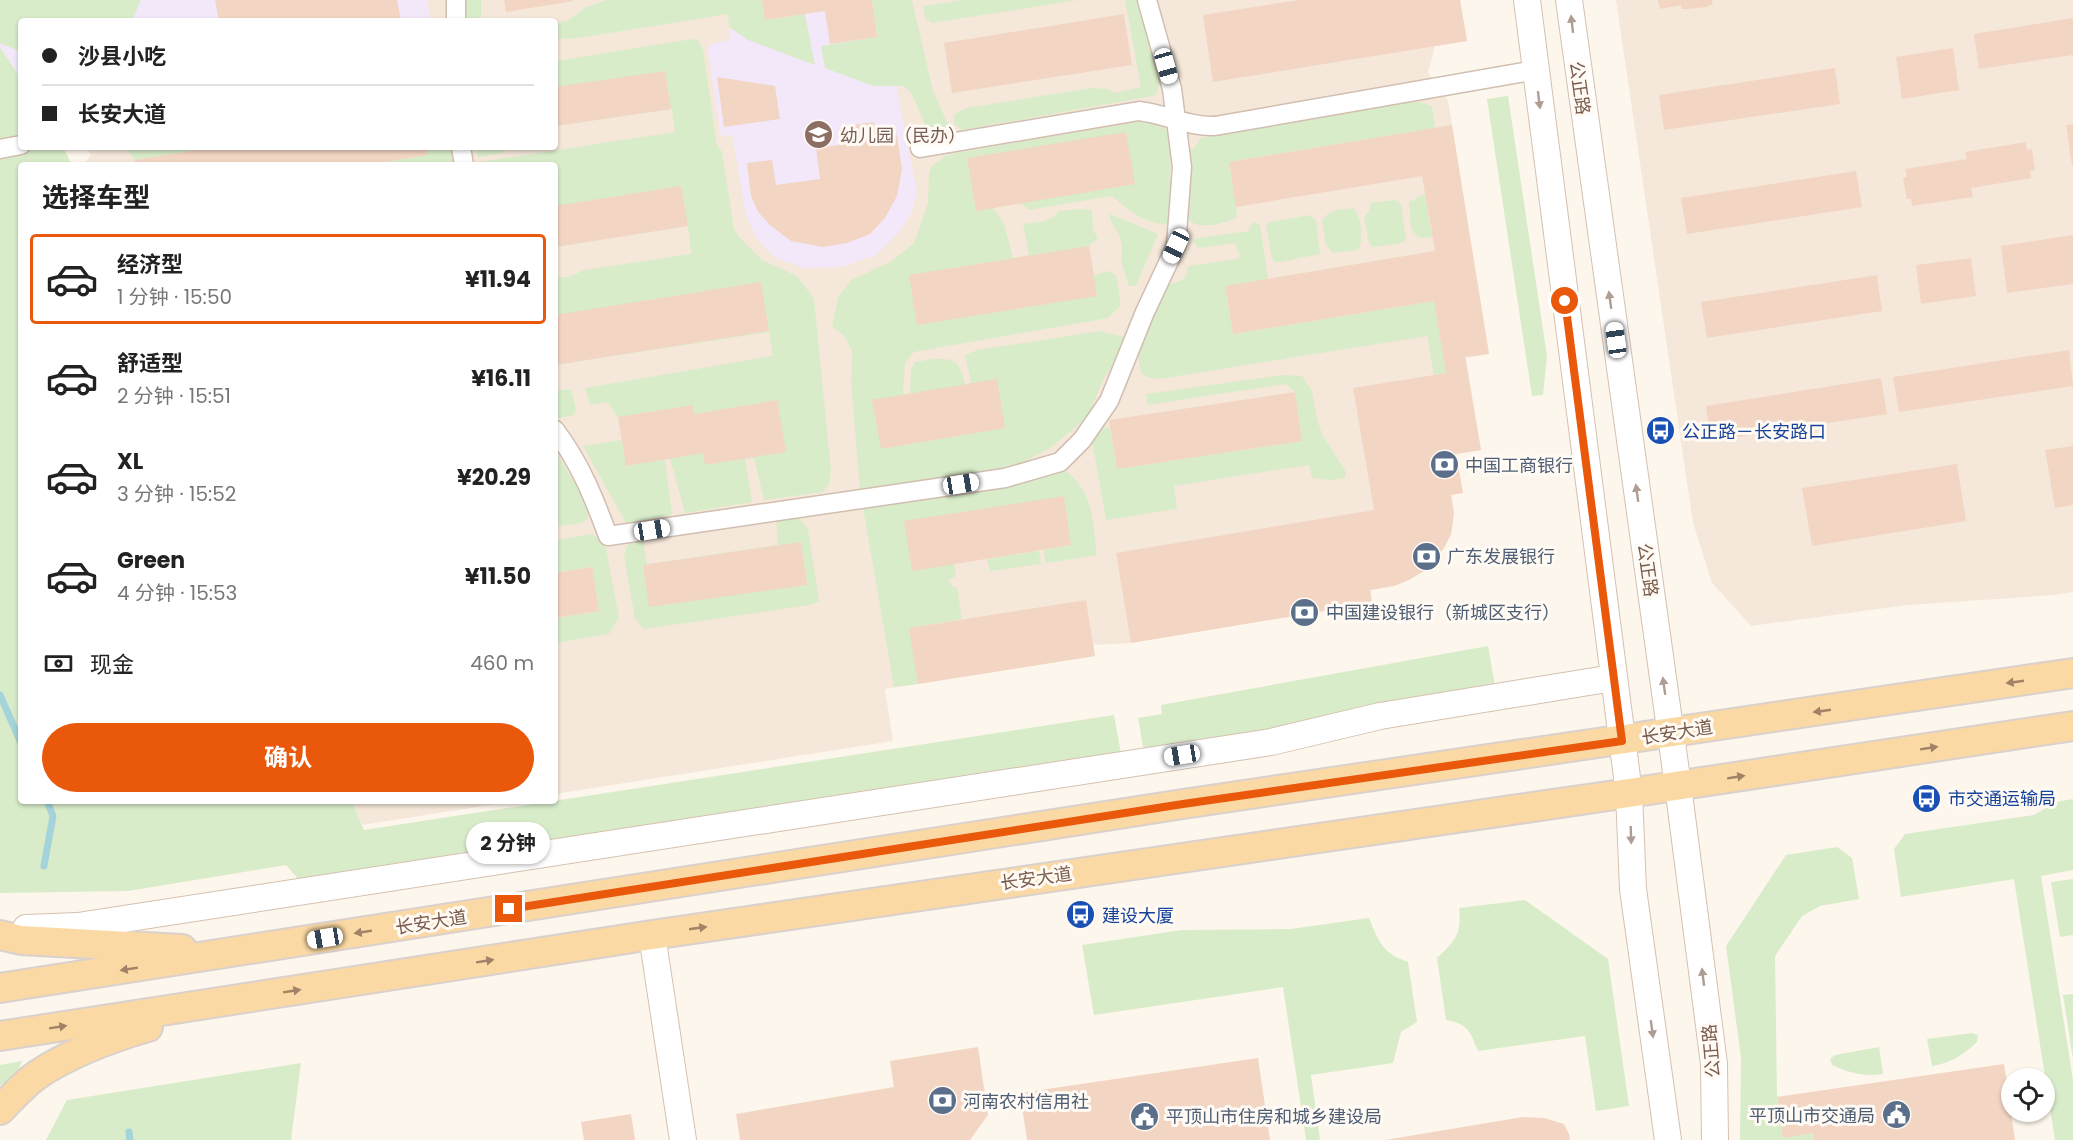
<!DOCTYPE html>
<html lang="zh">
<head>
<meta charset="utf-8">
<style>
	:root { --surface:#fff; --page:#f6f6f6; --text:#222; --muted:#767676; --line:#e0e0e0; --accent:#ea580c }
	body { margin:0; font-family:Poppins,"Noto Sans SC",sans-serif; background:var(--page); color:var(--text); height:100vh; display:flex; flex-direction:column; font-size:22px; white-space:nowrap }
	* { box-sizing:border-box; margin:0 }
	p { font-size:20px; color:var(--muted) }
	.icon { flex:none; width:33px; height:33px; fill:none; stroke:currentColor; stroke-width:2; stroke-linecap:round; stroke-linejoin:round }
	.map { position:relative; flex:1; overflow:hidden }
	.panel { position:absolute; left:18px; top:162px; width:540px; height:642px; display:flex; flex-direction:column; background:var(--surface); border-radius:6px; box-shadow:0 2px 4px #0004 }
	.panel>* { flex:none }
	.banner { position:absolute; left:18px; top:18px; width:540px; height:132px; border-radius:6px; box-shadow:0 2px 4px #0004; display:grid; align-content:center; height:132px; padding:0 24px; background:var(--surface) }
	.tools { position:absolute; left:2001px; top:1068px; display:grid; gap:12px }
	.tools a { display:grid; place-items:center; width:54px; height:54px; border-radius:50%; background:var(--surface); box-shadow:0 2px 4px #0004; font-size:30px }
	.end { position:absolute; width:27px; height:27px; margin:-14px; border:8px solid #ea580c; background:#fff; box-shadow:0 0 0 3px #fff }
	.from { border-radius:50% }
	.bubble { position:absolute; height:42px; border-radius:21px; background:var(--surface); box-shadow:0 2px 4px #0004; font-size:20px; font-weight:700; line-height:42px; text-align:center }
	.car { position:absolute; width:18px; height:36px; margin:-18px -9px; border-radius:8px; box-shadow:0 0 4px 2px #0007; background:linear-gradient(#fff 24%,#345 0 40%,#fff 0 76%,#345 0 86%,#fff 0) }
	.banner b { display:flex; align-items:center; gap:21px; height:57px; font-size:22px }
	.banner b+b { border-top:2px solid var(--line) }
	.banner i { width:15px; height:15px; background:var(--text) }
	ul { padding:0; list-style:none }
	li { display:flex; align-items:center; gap:18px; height:90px; margin:0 12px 9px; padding:0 12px; border:3px solid transparent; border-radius:6px }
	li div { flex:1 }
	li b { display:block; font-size:22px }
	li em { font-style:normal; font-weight:700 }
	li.current { border-color:var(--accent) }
	li>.icon { width:54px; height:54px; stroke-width:1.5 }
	h2 { padding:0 24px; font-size:27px; line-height:72px }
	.pay { display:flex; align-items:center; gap:15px; height:66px; padding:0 24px; font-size:22px }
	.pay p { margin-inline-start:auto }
	.cta { display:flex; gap:12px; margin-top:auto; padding:12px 24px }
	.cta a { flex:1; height:69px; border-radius:36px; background:var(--accent); color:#fff; font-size:24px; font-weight:700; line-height:69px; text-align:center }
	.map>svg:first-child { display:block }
	.residential { fill:#f5e8da }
	.education { fill:#f3e8fa }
	.green { fill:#d8ecc9 }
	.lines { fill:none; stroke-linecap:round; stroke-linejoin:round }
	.stream { stroke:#a5d3da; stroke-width:7 }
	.building { fill:#f3d5c3 }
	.street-casing { stroke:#d1beb0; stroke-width:21 }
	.secondary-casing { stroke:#d6c0b0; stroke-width:28 }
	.primary-casing { stroke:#dad1cd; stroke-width:32 }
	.street { stroke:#fff; stroke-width:18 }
	.secondary { stroke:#fff; stroke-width:26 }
	.primary { stroke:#fbd9a5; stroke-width:28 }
	.oneway { fill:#af9d94 }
	.oneway2 { fill:#a18267 }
	.route { stroke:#ea580c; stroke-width:8 }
	.labels { text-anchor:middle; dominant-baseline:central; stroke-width:6; stroke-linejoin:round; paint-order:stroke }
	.street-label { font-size:18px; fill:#7a5c4d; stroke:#fffaf3 }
	.education-label { font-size:18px; fill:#785e54; stroke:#fffaf3; text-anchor:start }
	.transit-label { font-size:18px; fill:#164399; stroke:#fffaf3; text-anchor:start }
	.service-label { font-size:18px; fill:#4e5e75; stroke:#fffaf3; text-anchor:start }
</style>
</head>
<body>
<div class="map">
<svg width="2073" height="1140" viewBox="0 0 2073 1140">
	<rect width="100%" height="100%" fill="#fdf6ec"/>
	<path class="residential" d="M427 0H1460L1467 41 1435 46 1428 73 1448 100 1489 354 1466 358 1481 450 1456 454 1463 493 1451 495 1454 513 1451 534 1444 548 1427 569 1409 580 1394 586 1371 590 1372 603 1131 643 1093 645 1095 656 885 689 893 741 555 794V165H83L91 155 86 147H555V21H430Z
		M1616 0H2073V592L2055 595 1908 605 1751 626 1712 583 1693 523Z
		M352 801H514L362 825Z"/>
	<path class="education" d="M0 0H427L430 21H21V79L0 47Z
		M727 0H880L917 193 911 213 901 230 876 255 842 267 805 268 778 259 767 250 756 237 746 215 732 135 721 136 708 51 711 44 730 40Z"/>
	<path class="green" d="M0 0H141L132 21H21V52L0 43Z
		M465 0H481V21H466Z
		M607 0H762L766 20 805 14 815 65 748 40 729 27 728 14 579 38 555 39V23L567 21 586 7Z
		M872 0H912L933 91 950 129 941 134 927 129 912 94 904 86H873L825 68 821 46 877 37Z
		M962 0H1078L932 23 925 18 923 6Z
		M1125 0H1138L1159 84 1157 93 1153 96 962 130 955 125 953 115 966 108 1091 88 1108 89 1114 93 1141 87Z
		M693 39 698 40 703 49 717 145 722 152 734 229 740 238 762 260 797 276 814 299 831 471 829 484 823 492 764 500 754 458 745 459 752 502 685 513 670 459H665L672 515 626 523 583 446 622 440 618 418 608 402 590 405 585 388 773 356 769 332 555 365V278L571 276 584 270 691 254 688 226 555 247V165H479L478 162 675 132 672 109 555 126V61Z
		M0 47 21 79V147H63L72 165H21V801H352L364 830 1114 715 1121 754 300 881 286 865 128 891 0 893Z
		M1508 96 1547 356 1543 395 1532 396 1487 99Z
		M1407 98 1432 106 1435 128 1229 162 1237 212 1236 218C1223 224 1197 231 1187 218V151L1194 148 1201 138Z
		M1136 122C1150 122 1162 124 1171 134L1169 223C1152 229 1124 207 1112 196L1029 210 1021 203 993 208 1004 224 1013 258 1029 255 1023 224C1036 222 1051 223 1059 211L1080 209 1092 210 1093 230 1098 238 1089 246 1094 275 1109 271 1116 275 1121 305 1108 318 914 352 905 363 903 395 910 393 911 369 915 362C926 360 945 356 955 362 961 366 963 378 965 384L971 383 965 355 977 350 1100 331 1124 337 1118 355 1102 382 1088 417 1049 449 1021 463 978 474 860 490 851 383 852 351 844 336 832 326 838 297 851 280 892 261 914 243 928 203 929 175 931 167 945 156 956 153Z
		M126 147H215L135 160Z
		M427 147H451L453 165H366L428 155Z
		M476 147H506L507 150 498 154 478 157Z
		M1425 194 1432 238 1418 237 1411 229 1409 202Z
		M1395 200 1401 204 1406 239 1402 243 1373 247 1369 243 1364 217 1368 213 1371 203Z
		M1353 208C1362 215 1364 241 1358 250L1333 253 1326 245 1322 221C1329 209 1340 210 1353 208Z
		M1110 214 1158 234 1136 286H1129L1121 262 1122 247 1120 237 1110 219Z
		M1309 215 1316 220 1320 254 1280 262H1275L1272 259 1266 225 1270 222Z
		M1255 222 1260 225 1268 279 1225 286 1233 334 1434 301 1446 373 1434 375 1427 336 1159 379 1147 377 1141 373 1138 353 1167 285 1180 281 1186 277 1188 266 1237 259 1240 256 1235 243 1199 248 1195 244 1194 240 1197 238 1249 231 1250 226Z
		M1283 375 1302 376 1312 391 1317 419 1322 434 1346 472 1345 478 1331 480 1312 478 1309 465 1174 486 1177 509 1106 520 1092 440 1100 429 1110 427 1117 469 1302 441 1295 392 1286 384 1147 405 1146 394Z
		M571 389 576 409 574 415 558 418 555 415V391Z
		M555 450 588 505V518L582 523 555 527Z
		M1064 469C1095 494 1092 519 1097 555L1046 563 1043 550 1071 545 1064 497 954 564 956 576 949 579 952 587H957L962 619 910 628 918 684 894 687 863 508Z
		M799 517 808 529 819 601 810 605 644 629 635 619 624 556 628 543 643 540 647 564 778 545 776 519Z
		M592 534 605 543 619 617 609 634 555 643V618L599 611 592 567 555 573V540Z
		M1039 551 1041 564 990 571 987 559Z
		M1488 646 1495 686 1268 732 1144 753 1138 718 1162 714 1161 705Z
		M2073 799V870L2041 876 2073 1080V1140H2055L2014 879 1901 897 1894 849 1905 834 2034 815 2056 802Z
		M1837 847 1852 858 1859 899 1820 906 1802 916 1775 956 1777 1097 1783 1137 1813 1133 1814 1140H1740L1741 1058 1726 946 1786 855Z
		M2073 879V935L2060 937 2051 882Z
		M1525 900 1608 959 1629 1106 1596 1111 1585 1036 1478 1051C1470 1032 1469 1024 1446 1020L1437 958C1455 941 1462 934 1459 908Z
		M1369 918C1379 942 1382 953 1408 962L1417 1022 1401 1032 1393 1063 1311 1075 1320 1140H1306L1283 987 1094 1015 1082 945 1182 930 1291 929Z
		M2073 994V1059L2063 995Z
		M1972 1033 1978 1035 1977 1042C1963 1055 1951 1063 1932 1066L1927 1039Z
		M1879 1047 1883 1074C1864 1077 1850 1073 1832 1065L1830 1059 1835 1055Z
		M22 1061 17 1074 0 1086V1065Z
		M301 1063 291 1140H46L67 1100Z"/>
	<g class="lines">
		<path class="stream" d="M0 695 21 743
			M44 866 53 816 47 801
			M129 1132 130 1140"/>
	</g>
	<path class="building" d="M215 0H397L401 21H219Z
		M504 0H573V1L506 12Z
		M762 0H872L877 37 830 44 825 11 765 20Z
		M1299 0H1460L1467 41 1213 82 1203 15Z
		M1658 0H1712L1713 4 1707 7 1687 9H1682L1681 5 1660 9Z
		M1124 14 1132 65 952 93 944 43Z
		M2073 18V55L1979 69 1974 34Z
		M1953 48 1959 90 1902 99 1896 57Z
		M1835 68 1840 104 1664 130 1659 95Z
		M665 71 671 109 555 126V87Z
		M717 77 775 86 780 119 724 127Z
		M874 122 876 137 897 135 902 169 897 196 885 218 870 234 847 243 823 247 791 241 771 226 758 212 751 196 747 163 772 160 776 185 820 179 816 148 855 143 853 125Z
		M2073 124V166H2072L2066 125Z
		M1452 125 1489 354 1465 357 1481 450 1456 454 1463 493 1451 495 1454 513 1451 534 1444 548 1427 569 1409 580 1394 586 1370 590 1372 603 1131 643 1116 553 1374 510 1353 388 1446 373 1434 301 1233 334 1225 286 1435 251 1422 176 1236 207 1229 162Z
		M1126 132 1135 184 976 211 967 158Z
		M2026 142 2027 150 2032 149 2035 170 2030 171 2031 178 1971 188 1973 197 1912 206 1911 199H1907L1903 178 1907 177 1905 169 1967 159 1965 152Z
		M215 147H427L428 155 366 165H136L135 160Z
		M1856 171 1862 207 1687 234 1681 198Z
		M681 186 688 226 555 247V206Z
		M2073 235V284L2007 293 2001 246Z
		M1089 246 1097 296 917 325 909 275Z
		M1971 258 1976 296 1921 304 1916 265Z
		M1877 275 1882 311 1707 338 1701 302Z
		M761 282 769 331 555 365V315Z
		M2069 350 2073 386 1899 412 1893 377Z
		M1881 378 1887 414 1711 441 1706 406Z
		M997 379 1005 428 881 449 872 400Z
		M1295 392 1302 441 1117 469 1109 420Z
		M777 400 786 452 705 465 703 453 626 466 618 417 693 405 694 414Z
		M2073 446V505L2055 508 2045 450Z
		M1957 464 1966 521 1812 546 1802 488Z
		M1064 496 1071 545 912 571 904 521Z
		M801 542 807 585 649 607 643 565Z
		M592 567 599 611 555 618V573Z
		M1086 600 1095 656 918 684 909 628Z
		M978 1047 988 1115 970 1140H740L736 1114 894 1087 890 1061Z
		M1258 1058 1270 1140H1027L1020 1093Z
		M2004 1064 2015 1140H1814L1813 1133 1783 1138 1777 1097Z
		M631 1114 635 1140H584L581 1122Z
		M1523 1117 1544 1118 1564 1124 1569 1134 1570 1140H1385Z"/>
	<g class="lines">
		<defs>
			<path id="street" d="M456 21V0
				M461 147 464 165
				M920 148 1139 111C1165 114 1189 127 1215 126L1536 70
				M0 149 21 145
				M555 430C580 463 594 498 608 536L1005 478 1060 462 1082 440 1109 401 1145 312 1176 246 1182 167 1176 120 1172 89 1147 0"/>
			<path id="secondary" d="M1527 0 1629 793 1633 889 1668 1140
				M1569 0 1678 786 1714 1064 1715 1140
				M26 928 78 926 1271 742 1380 716 1613 678
				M652 935 683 1140"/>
			<path id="primary" d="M0 935 21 940 182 949
				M0 988 1183 804 2073 673
				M0 1036 652 935 1629 793 2073 726
				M0 1110C12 1098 24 1084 37 1075 70 1053 110 1038 148 1027"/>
		</defs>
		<use href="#street" class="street-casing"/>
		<use href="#secondary" class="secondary-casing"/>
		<use href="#primary" class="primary-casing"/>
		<use href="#street" class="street"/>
		<use href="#secondary" class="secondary"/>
		<use href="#primary" class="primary"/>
	</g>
	<defs><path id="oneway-solid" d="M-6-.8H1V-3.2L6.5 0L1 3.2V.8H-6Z" transform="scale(1.5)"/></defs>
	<g class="oneway">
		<use href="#oneway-solid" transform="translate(1572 24) rotate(-97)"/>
		<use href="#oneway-solid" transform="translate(1539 100) rotate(83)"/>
		<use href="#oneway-solid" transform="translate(1610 300) rotate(-98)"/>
		<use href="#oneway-solid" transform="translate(1637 493) rotate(-98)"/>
		<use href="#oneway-solid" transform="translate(1664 686) rotate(-98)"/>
		<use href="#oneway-solid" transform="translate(1631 835) rotate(88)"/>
		<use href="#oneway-solid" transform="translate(1703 977) rotate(-97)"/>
		<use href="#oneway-solid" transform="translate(1652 1029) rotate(82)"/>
	</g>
	<g class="oneway2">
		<use href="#oneway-solid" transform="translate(2015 682) rotate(172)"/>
		<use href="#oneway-solid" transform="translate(1822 711) rotate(172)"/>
		<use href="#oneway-solid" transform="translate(1929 748) rotate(-9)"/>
		<use href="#oneway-solid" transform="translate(1736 777) rotate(-9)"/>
		<use href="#oneway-solid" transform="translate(698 928) rotate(-8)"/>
		<use href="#oneway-solid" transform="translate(363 932) rotate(171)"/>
		<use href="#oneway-solid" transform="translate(485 961) rotate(-9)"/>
		<use href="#oneway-solid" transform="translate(129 969) rotate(171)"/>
		<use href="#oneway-solid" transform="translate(292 991) rotate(-9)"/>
		<use href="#oneway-solid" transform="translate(58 1027) rotate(-9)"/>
	</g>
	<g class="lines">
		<path class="route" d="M509 909 1183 804 1622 741 1565 301"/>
	</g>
	<defs>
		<symbol id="school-disc" viewBox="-11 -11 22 22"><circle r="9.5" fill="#8d6e63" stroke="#fffaf3"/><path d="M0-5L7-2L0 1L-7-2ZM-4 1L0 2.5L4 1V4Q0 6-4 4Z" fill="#fff"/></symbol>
		<symbol id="bus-disc" viewBox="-11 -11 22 22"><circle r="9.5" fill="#1a4fb4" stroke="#fffaf3"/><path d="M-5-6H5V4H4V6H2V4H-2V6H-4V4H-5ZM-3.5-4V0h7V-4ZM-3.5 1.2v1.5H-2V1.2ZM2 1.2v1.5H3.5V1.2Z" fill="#fff"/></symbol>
		<symbol id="bank-disc" viewBox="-11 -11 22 22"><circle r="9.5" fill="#5c6f8a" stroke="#fffaf3"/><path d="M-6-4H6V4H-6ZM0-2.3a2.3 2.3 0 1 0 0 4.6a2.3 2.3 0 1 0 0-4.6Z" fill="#fff"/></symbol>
		<symbol id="civic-disc" viewBox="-11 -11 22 22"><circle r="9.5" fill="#5c6f8a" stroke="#fffaf3"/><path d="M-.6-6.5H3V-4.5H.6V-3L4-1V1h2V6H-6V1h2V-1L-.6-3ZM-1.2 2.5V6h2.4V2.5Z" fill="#fff"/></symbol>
	</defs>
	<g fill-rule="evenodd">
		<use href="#school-disc" x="802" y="118" width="33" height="33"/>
		<use href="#bus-disc" x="1644" y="414" width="33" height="33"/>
		<use href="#bank-disc" x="1428" y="448" width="33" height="33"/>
		<use href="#bank-disc" x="1410" y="540" width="33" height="33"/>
		<use href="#bank-disc" x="1288" y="596" width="33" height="33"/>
		<use href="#bus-disc" x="1910" y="782" width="33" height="33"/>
		<use href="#bus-disc" x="1064" y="898" width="33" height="33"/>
		<use href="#bank-disc" x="926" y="1084" width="33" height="33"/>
		<use href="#civic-disc" x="1880" y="1098" width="33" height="33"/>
		<use href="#civic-disc" x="1128" y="1100" width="33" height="33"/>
	</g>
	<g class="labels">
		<g class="street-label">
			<text transform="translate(1580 88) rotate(82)">公正路</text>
			<text transform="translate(1648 570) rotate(82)">公正路</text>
			<text transform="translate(1677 732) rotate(-9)">长安大道</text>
			<text transform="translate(1036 878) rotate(-8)">长安大道</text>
			<text transform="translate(431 922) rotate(-9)">长安大道</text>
			<text transform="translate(1711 1051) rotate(-95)">公正路</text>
		</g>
		<g class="education-label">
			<text x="840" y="135">幼儿园（民办）</text>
		</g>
		<g class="transit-label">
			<text x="1682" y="431">公正路－长安路口</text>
			<text x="1948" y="798">市交通运输局</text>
			<text x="1102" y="915">建设大厦</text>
		</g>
		<g class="service-label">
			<text x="1465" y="465">中国工商银行</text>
			<text x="1447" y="556">广东发展银行</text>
			<text x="1326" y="612">中国建设银行（新城区支行）</text>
			<text x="963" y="1101">河南农村信用社</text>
			<text x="1875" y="1115" text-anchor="end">平顶山市交通局</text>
			<text x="1166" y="1116">平顶山市住房和城乡建设局</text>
		</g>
	</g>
</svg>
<div class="tools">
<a><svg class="icon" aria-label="locate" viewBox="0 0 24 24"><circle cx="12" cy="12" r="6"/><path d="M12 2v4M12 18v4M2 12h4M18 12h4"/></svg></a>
</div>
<i class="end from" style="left:1565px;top:301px"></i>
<i class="end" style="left:509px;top:909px"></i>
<div class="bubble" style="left:466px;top:822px;width:84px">2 分钟</div>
<i class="car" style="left:1166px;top:66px;rotate:164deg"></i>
<i class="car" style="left:1176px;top:246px;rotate:205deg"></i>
<i class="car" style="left:1616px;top:340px;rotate:352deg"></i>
<i class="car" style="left:961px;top:484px;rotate:81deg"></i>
<i class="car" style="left:652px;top:530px;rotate:81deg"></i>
<i class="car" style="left:1182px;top:755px;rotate:261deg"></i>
<i class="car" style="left:325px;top:938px;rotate:261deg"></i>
<div class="banner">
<b><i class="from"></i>沙县小吃</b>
<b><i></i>长安大道</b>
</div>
<section class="panel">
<h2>选择车型</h2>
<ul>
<li class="current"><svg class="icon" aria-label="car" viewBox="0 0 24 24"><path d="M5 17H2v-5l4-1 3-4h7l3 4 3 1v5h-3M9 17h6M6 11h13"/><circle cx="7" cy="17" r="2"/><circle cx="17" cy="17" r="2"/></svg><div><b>经济型</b><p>1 分钟 · 15:50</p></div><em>¥11.94</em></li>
<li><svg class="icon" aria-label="car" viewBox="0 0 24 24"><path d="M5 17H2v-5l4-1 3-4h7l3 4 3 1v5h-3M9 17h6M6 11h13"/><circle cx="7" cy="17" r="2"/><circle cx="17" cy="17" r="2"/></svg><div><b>舒适型</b><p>2 分钟 · 15:51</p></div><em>¥16.11</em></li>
<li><svg class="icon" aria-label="car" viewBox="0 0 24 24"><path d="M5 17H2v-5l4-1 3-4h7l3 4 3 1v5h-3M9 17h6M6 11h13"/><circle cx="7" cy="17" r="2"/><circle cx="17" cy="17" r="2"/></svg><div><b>XL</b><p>3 分钟 · 15:52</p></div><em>¥20.29</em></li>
<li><svg class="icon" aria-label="car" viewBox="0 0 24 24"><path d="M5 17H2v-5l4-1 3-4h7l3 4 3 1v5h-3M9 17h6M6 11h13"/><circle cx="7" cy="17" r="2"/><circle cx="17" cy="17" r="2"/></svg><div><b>Green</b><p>4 分钟 · 15:53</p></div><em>¥11.50</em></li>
</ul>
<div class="pay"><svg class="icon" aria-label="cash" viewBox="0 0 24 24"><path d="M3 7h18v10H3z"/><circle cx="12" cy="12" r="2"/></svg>现金<p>460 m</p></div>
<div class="cta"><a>确认</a></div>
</section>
</div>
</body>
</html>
